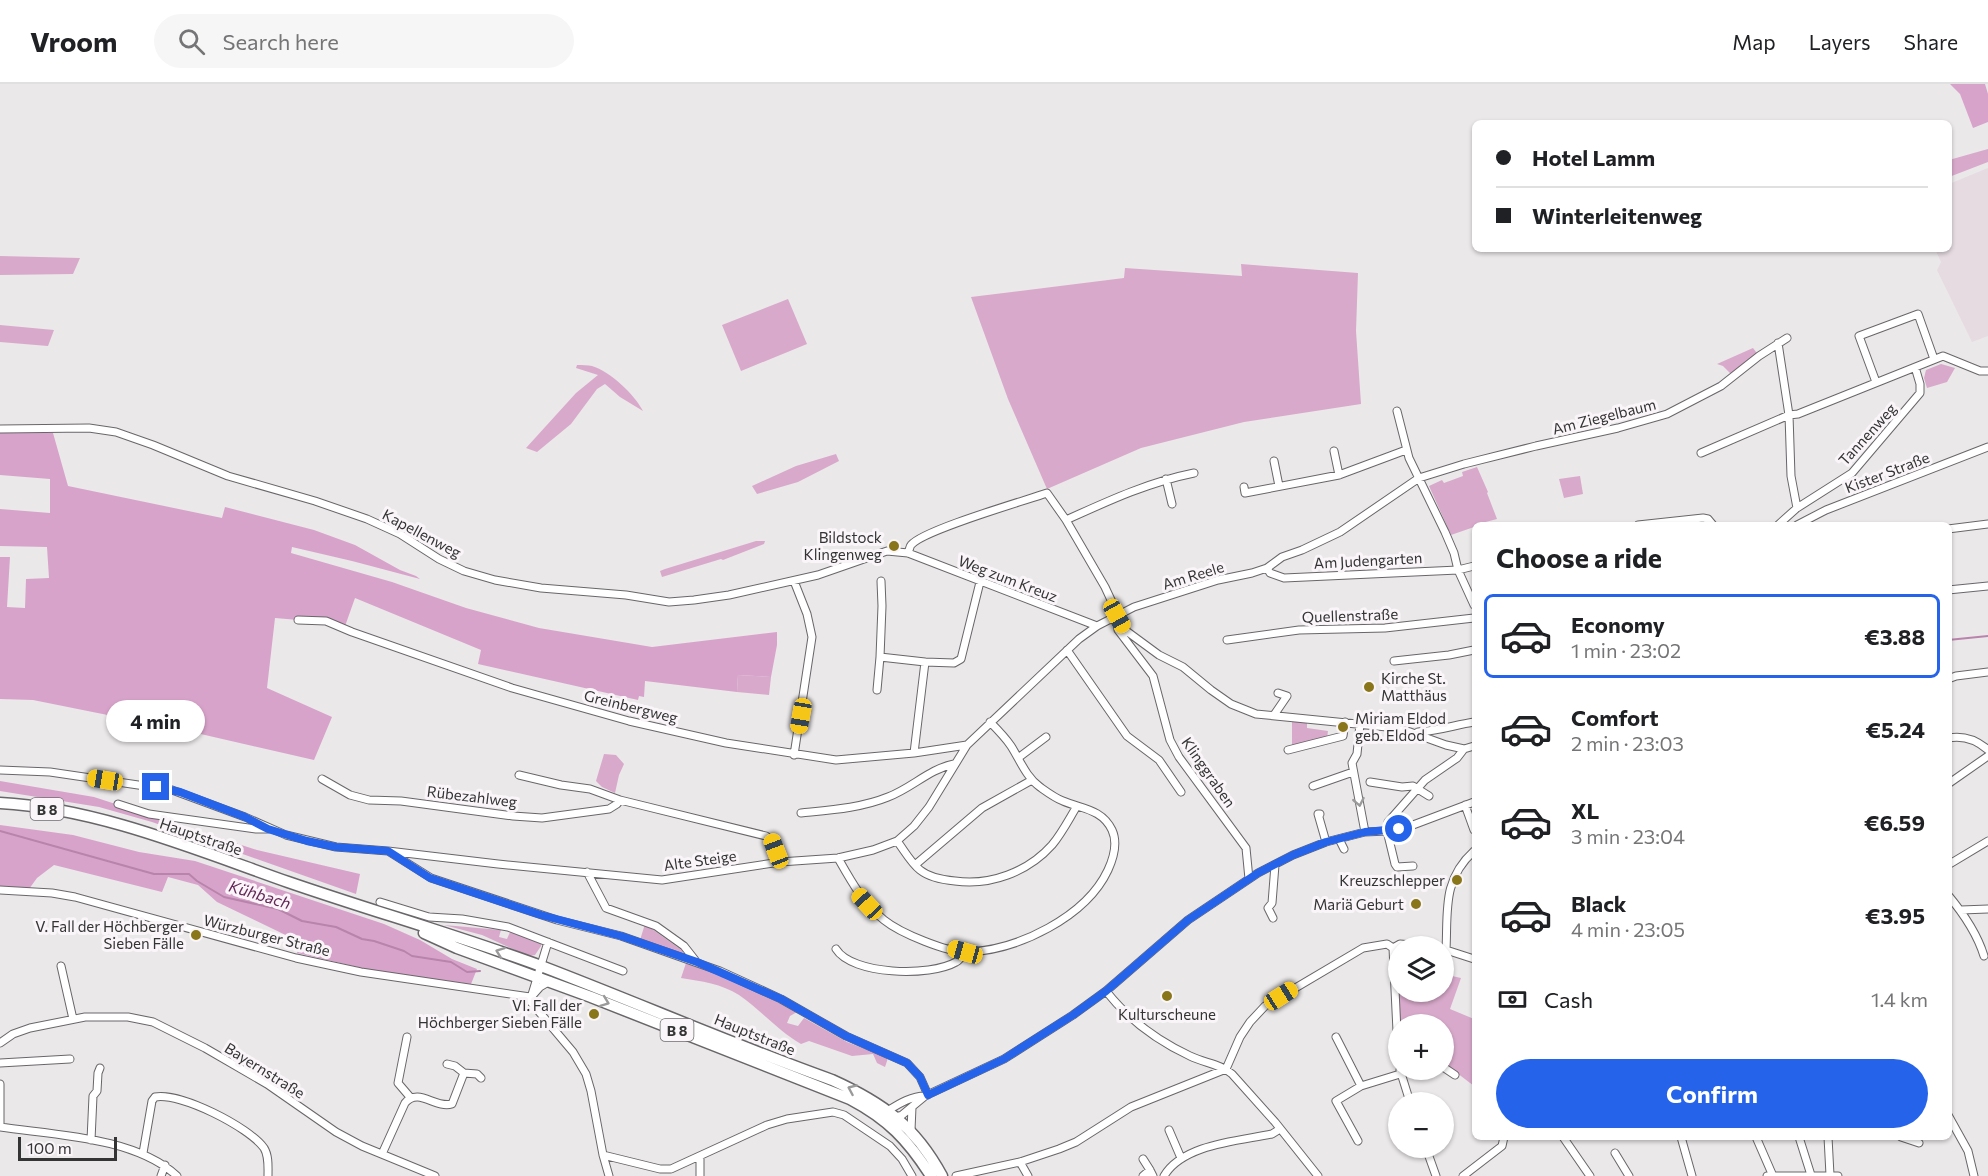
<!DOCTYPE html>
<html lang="en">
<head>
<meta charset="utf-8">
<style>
	:root { --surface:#fff; --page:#f6f6f6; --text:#202124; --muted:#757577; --line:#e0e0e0; --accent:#2563eb }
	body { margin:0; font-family:Commissioner,sans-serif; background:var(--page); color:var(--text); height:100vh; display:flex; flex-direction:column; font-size:22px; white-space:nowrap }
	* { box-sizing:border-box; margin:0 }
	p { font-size:20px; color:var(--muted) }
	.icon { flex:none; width:33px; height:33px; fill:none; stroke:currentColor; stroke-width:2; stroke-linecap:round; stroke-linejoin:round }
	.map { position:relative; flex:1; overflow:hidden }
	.drawer { position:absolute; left:1472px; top:438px; width:480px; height:618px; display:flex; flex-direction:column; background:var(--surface); border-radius:9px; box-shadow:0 2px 4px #0004 }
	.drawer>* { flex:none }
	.hud { position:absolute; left:1472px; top:36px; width:480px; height:132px; border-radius:9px; box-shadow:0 2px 4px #0004; display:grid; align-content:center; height:132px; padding:0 24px; background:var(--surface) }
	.fabs { position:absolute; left:1388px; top:852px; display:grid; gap:12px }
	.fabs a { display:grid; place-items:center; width:66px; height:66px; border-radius:50%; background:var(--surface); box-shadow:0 2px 4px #0004; font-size:30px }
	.scale { position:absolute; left:18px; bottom:15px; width:99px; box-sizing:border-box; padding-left:6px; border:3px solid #353435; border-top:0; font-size:16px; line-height:21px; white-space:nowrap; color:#353435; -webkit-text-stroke:4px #f9f5f8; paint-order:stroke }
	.end { position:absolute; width:27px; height:27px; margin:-14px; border:8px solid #2563eb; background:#fff; box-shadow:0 0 0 3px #fff }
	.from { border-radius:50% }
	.bubble { position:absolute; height:42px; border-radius:21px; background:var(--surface); box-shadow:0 2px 4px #0004; font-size:20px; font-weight:700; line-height:42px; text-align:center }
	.car { position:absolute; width:18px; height:36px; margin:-18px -9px; border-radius:8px; box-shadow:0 0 4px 2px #0007; background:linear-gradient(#f5c518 24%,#345 0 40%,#f5c518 0 76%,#345 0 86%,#f5c518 0) }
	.hud b { display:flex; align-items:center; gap:21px; height:57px; font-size:22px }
	.hud b+b { border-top:2px solid var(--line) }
	.hud i { width:15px; height:15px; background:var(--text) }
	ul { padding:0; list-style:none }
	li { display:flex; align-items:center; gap:18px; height:84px; margin:0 12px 9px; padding:0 12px; border:3px solid transparent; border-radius:9px }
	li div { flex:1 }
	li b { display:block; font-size:22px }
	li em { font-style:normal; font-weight:700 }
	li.on { border-color:var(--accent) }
	li>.icon { width:54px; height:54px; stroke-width:1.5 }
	h2 { padding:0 24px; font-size:27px; line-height:72px }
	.pay { display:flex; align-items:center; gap:15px; height:66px; padding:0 24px; font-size:22px }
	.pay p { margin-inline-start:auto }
	.primary-button { display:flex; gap:12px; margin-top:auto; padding:12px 24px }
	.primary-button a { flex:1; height:69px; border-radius:36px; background:var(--accent); color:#fff; font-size:24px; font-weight:700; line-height:69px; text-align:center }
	header { display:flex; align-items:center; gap:36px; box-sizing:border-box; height:84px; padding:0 30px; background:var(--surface); border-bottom:2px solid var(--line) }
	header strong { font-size:28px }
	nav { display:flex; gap:33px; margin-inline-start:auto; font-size:21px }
	.search { width:420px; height:54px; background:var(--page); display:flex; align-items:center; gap:15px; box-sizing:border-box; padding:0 21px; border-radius:33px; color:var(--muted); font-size:22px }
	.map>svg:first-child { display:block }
	.built { fill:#e5dbe1 }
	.green { fill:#d8a9cb }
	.forest { fill:#d8a3ca }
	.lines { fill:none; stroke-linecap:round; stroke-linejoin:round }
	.stream { stroke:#b884ab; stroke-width:2 }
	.street-casing { stroke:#696669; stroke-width:9 }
	.primary-casing { stroke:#696669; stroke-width:13 }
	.street { stroke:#fff; stroke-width:7 }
	.primary { stroke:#fff; stroke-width:10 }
	.oneway { stroke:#9a9a9a }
	.route { stroke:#2563eb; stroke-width:8 }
	.poi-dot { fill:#8a761a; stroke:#f9f5f8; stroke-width:2 }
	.labels { text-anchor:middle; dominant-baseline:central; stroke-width:6; stroke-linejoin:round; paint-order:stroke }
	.shield { fill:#f9f5f8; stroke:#706e70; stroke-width:1.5 }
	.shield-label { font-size:14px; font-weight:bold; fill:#353435 }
	.street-label { font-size:15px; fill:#353435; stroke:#f9f5f8 }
	.poi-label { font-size:15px; fill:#353435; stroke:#f9f5f8; text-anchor:end }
	.water-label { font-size:16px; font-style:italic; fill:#652658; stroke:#f9f5f8 }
</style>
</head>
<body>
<header>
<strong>Vroom</strong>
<div class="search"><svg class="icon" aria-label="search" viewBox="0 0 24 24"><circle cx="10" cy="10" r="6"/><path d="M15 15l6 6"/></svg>Search here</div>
<nav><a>Map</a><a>Layers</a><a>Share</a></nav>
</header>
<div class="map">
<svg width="1988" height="1092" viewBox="0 0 1988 1092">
	<rect width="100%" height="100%" fill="#ebe8ea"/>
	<path class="built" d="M1988 84V252L1972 258 1937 186 1941 178 1935 165H1948L1949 100Z"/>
	<path class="green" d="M1988 65V78L1949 93V76Z
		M0 172 80 174 73 190 0 191Z
		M1241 180 1358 189 1356 247 1361 320 1244 338 1141 364 1047 405 1008 315 971 213 1124 194 1125 184 1242 192Z
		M788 215 807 260 741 287 722 241Z
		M0 241 54 246 48 262 0 258Z
		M1753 264 1759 272 1733 292 1723 282 1717 280Z
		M1941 280 1955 284 1947 298 1927 304 1924 294 1926 286Z
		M577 281C582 281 588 281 592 282 610 287 635 311 643 327L620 313 605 300 597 305 571 340 537 368 526 364 576 309 598 291 576 284Z
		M836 370 839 377 798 398 757 410 752 402 796 382Z
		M1477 383 1488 408 1487 409 1497 435 1474 441V443L1451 451 1429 402 1442 396 1444 399 1463 392 1462 388Z
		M1580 392 1583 410 1564 414 1559 395Z
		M756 457H765L764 460 723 476 721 475 662 493 660 487 665 485Z
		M738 591 771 593 769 611 737 608Z
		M1292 633 1307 635V644L1328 647 1327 654 1292 663Z
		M604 670 616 671 624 680 619 691 615 709 602 703 596 697Z
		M645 840 683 867V870L640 856Z
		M444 841 501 846 499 853 507 855 510 848 516 850 517 849 541 858V862L535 871 528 872 482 851Z
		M687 876 744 900 797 928 790 932 787 939 798 942 804 934 847 958 888 974 885 983 877 979 873 970 852 972 809 957 801 960C778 947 761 926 739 911 722 900 701 897 681 894Z
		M1443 890 1461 894 1450 925 1474 935V1002L1457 989 1443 982V940H1400L1399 908H1443Z"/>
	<path class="forest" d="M1950 0H1985L1988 10V38L1973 44 1960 10Z
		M0 348 53 349 68 402 222 434 225 423 314 446 355 461 400 486 416 492 420 495 352 477 292 463 291 469 392 498 466 524 539 544 652 563 777 548V561L771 593 738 591 737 608 645 597 644 613 639 612 638 616 478 580 481 566 355 514 344 545 310 537 275 534 267 604 332 633 314 676 192 648 33 616 0 615V473H10L7 523 25 524 26 495 49 494 47 463 0 462V425L50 429V395L0 391Z
		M0 697 94 713 257 766 360 790 356 810 152 738 99 723 0 707Z
		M0 741 73 751 139 768 195 777 384 840 420 856 452 875 477 885 471 900 375 887 297 869 300 858 217 818 198 801 168 793 162 808 54 781 37 794 29 805 0 802Z"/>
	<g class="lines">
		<path class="stream" d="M1948 556 1988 552
			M0 747 154 790H189L197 797 224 813 278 825 302 837 336 843 362 855 374 857 404 867 412 872 451 878 467 888 480 887"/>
		<defs>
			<path id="street" d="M1778 259 1789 331 1791 392 1797 424
				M1876 298 1859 252 1918 230 1934 275
				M1397 327 1409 374 1445 448 1454 469 1458 486 1474 521
				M0 345 89 344 116 348 153 361 228 392 315 417 367 435 400 450 439 475 464 487 495 496 541 504 626 511 669 518 694 516 729 511 818 491 887 467 908 469 1097 542
				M1334 367 1339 391
				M1701 369 1789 331 1798 330 1943 272 1980 287H1988
				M1274 377 1279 402
				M1166 395 1172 420
				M1244 403 1245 409 1339 391 1406 366
				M1066 436C1108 417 1149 398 1194 389
				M1638 441 1703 434 1708 435 1713 441
				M1778 441 1797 424 1852 389 1920 309V300L1915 283
				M1797 441 1826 426 1988 363
				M1948 445 1988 440
				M908 469C909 467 910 462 911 461 923 446 1024 417 1047 409L1066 436 1105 503 1125 546 1159 571 1183 583 1211 606 1231 620 1256 630 1387 643 1410 648 1446 661 1464 665
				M1267 484 1270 489 1284 494 1458 486 1474 482
				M1948 506 1988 502
				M1117 535 1118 546 1153 592 1170 656 1179 673 1246 764 1249 795
				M298 536 326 537 352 548 512 604 629 637 726 659 836 676 914 669 967 661
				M1227 556 1299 546 1385 544 1474 534
				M1067 566 1127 652 1159 676 1181 708
				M880 573 882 522 881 497
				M1394 577 1449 571 1474 566
				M1948 595 1956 592 1988 588
				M877 606 880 573 925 578
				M1274 631 1287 612 1278 609
				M1360 640 1357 670 1352 679 1365 748
				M1418 648C1438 647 1455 641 1474 638
				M1948 654C1964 651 1977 656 1988 666
				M1288 666 1343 652 1345 638
				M914 669 925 578 954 579 961 575 980 498
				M794 671 812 553 807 530 794 497
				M1018 674 1046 653
				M0 686 50 688 172 706 245 733 286 751 336 763 388 767 431 794 557 836 621 852 720 887 781 915 846 952 907 979 920 993 928 1011
				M519 691 561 701 590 705 620 716 766 752 771 756 780 778
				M322 695 350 711 369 716 401 717 513 732 542 734 609 725 617 720 620 716
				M1370 698 1402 703 1413 702 1429 712
				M1948 700 1988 672
				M1313 702 1353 688
				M118 720 149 730 256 745H268
				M1465 721 1474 746
				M801 729C830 726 861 724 888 713 912 704 929 685 954 680
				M1320 730H1318L1326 758
				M1339 755 1344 765
				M897 757C904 766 911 779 920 786 930 794 944 796 955 797 990 802 1028 788 1052 761 1062 749 1069 735 1077 722
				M388 767 498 780 662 796 780 778 838 774 873 766 897 757 914 742 929 723 967 661 1079 555 1097 542 1134 523 1218 496 1252 489 1267 484 1282 473 1302 466 1340 448 1419 394 1464 380 1536 362 1618 344 1667 330 1721 302 1759 272 1787 254
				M838 774C851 797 863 819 884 836 900 849 948 869 968 868 1018 866 1086 833 1108 786 1114 773 1118 759 1112 746 1102 725 1082 725 1063 717 1055 714 1047 708 1040 703 1026 693 1020 676 1011 662 1005 653 998 646 990 638
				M1395 780 1387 747 1388 738 1425 696 1457 674 1464 665 1474 662
				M1395 780 1397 783 1413 782
				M915 781 982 724 1032 696
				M1948 781 1988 757
				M587 788 606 824 656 842 684 862 695 876
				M0 806 52 809 75 813 296 874 361 888 530 913
				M1948 811C1963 829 1977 849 1984 872
				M380 818 429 833 462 835 508 843 623 887
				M1961 826 1988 825
				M1273 834 1268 824 1272 819 1275 781
				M548 858 530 917 573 968 586 990 591 1007 603 1071 609 1092
				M1393 864 1398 968
				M1393 864 1400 860 1424 862
				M836 865C852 891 930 893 956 878 960 876 962 872 965 868
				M1443 865 1474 875
				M1446 866C1448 827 1442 796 1474 767
				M61 882 73 935
				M1106 907C1128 935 1158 957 1190 972 1204 979 1221 980 1232 990L1275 1038 1318 1092
				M532 912 540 903 550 897
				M407 953 398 999 410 1013
				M1336 953 1361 1002
				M0 959 13 950 30 944 85 933H128L153 938 205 964 267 1000 336 1048 362 1062 435 1092
				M0 979 70 975
				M1443 983 1455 991
				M1400 986 1410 1018
				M464 989 477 990 481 994
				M0 1000V1043
				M1948 1031 1968 1067 1974 1092
				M889 1032V1026C900 1019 912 1012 925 1012
				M892 1034 902 1031 925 1012 1004 975 1073 931 1106 907 1188 836 1258 789 1293 771 1326 758 1365 748 1387 747 1413 741 1474 718
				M0 1043C55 1051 135 1053 177 1092
				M911 1046 912 1023
				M1169 1046 1181 1074
				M1563 1053 1590 1092
				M1681 1053 1692 1092
				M1756 1053 1773 1092
				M1799 1053 1811 1091
				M1828 1053 1830 1091
				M1901 1053 1919 1059
				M91 1056 93 1012 97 1007 98 989 100 984
				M1358 1057 1336 1017 1361 1002 1400 990
				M1426 1064 1436 1092
				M143 1069 152 1017 155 1013C180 1008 249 1043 264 1064 269 1072 268 1083 268 1092
				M1615 1069 1629 1092
				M382 1070 405 1019C419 1003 435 1025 452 1020L464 989 455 982 447 980
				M603 1071 660 1085H671L767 1041 787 1035 833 1028 844 1031 890 1062 902 1075 912 1092
				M1143 1075 1150 1086
				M1020 1078 1028 1092
				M161 1092 165 1081
				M700 1092V1072
				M956 1092 1020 1078 1059 1065 1076 1058 1131 1023 1226 985 1240 953 1250 938 1265 922 1363 864 1387 860 1393 864
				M1143 1092 1150 1086 1153 1092
				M1164 1092C1183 1060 1239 1057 1272 1050L1280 1045
				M1463 1092 1502 1062 1504 1053
				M1767 1092H1838"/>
			<path id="primary" d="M0 719C97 724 197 766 288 798 372 827 457 851 541 882 638 919 734 961 832 996 883 1019 915 1042 942 1092
				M424 849 457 864 591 913 850 1015C888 1035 908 1056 931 1092"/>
		</defs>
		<use href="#street" class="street-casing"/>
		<use href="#primary" class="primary-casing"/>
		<use href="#street" class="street"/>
		<use href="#primary" class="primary"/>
	</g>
	<defs><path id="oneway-chevron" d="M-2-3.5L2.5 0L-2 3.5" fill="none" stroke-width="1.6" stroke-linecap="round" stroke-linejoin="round" transform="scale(1.5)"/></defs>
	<g class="oneway">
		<use href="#oneway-chevron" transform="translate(1359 718) rotate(79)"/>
		<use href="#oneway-chevron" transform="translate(500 868) rotate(-160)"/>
		<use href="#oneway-chevron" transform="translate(605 918) rotate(21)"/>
		<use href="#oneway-chevron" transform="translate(852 1005) rotate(-156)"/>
	</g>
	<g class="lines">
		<path class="route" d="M156 703 180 708 245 733 268 745 307 757 336 763 388 767 430 794 541 831 621 852 697 878 781 915 846 952 907 979 920 993 928 1011 1004 975 1073 931 1106 907 1188 836 1258 789 1293 771 1326 758 1365 748 1399 745"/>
	</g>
	<g class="poi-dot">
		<circle cx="894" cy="462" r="6"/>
		<circle cx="1369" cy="603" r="6"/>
		<circle cx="1343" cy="643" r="6"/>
		<circle cx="1457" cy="796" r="6"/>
		<circle cx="1416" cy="820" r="6"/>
		<circle cx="196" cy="851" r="6"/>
		<circle cx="1167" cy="912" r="6"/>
		<circle cx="594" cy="930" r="6"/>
	</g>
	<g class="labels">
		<g class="shield">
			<rect x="30.5" y="714" width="33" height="22" rx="4.5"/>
			<rect x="660.5" y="935" width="33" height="22" rx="4.5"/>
		</g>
		<g class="shield-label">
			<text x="47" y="725">B 8</text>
			<text x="677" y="946">B 8</text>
		</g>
		<g class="street-label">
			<text transform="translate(1604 332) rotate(-14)">Am Ziegelbaum</text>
			<text transform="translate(1867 350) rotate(-48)">Tannenweg</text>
			<text transform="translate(1887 388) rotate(-21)">Kister Straße</text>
			<text transform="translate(422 449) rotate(28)">Kapellenweg</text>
			<text transform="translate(1368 476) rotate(-3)">Am Judengarten</text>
			<text transform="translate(1193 491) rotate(-17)">Am Reele</text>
			<text transform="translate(1008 494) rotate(21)">Weg zum Kreuz</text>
			<text transform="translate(1350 531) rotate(-2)">Quellenstraße</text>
			<text transform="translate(631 622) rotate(14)">Greinbergweg</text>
			<text transform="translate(1209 688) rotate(55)">Klinggraben</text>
			<text transform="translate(472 712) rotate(7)">Rübezahlweg</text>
			<text transform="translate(201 752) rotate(19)">Hauptstraße</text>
			<text transform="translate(700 776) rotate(-8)">Alte Steige</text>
			<text transform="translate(267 851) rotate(14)">Würzburger Straße</text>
			<text transform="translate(755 950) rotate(22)">Hauptstraße</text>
			<text transform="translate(265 986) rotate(32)">Bayernstraße</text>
		</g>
		<g class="poi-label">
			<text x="882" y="453">Bildstock<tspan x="882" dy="17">Klingenweg</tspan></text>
			<text x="1381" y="594" text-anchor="start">Kirche St.<tspan x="1381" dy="17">Matthäus</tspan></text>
			<text x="1355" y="634" text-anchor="start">Miriam Eldod<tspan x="1355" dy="17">geb. Eldod</tspan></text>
			<text x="1445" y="796">Kreuzschlepper</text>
			<text x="1404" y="820">Mariä Geburt</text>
			<text x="184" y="842">V. Fall der Höchberger<tspan x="184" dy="17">Sieben Fälle</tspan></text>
			<text x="582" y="921">VI. Fall der<tspan x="582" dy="17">Höchberger Sieben Fälle</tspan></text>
			<text x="1167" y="930" text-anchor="middle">Kulturscheune</text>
		</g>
		<g class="water-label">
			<text transform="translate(260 810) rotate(17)">Kühbach</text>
		</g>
	</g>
</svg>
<div class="fabs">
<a><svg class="icon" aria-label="layers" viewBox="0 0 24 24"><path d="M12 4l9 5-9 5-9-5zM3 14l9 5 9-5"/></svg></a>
<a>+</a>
<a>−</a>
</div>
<div class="scale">100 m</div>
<i class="end from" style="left:1399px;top:745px"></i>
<i class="end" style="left:156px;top:703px"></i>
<div class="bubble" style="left:106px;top:616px;width:99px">4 min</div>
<i class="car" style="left:1117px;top:532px;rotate:151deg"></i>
<i class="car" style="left:801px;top:632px;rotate:190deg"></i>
<i class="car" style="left:105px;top:696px;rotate:279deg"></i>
<i class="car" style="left:776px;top:767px;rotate:339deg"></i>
<i class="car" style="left:867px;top:820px;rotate:317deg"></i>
<i class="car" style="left:965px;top:868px;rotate:286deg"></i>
<i class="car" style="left:1281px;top:912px;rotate:58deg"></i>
<div class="hud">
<b><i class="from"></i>Hotel Lamm</b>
<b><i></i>Winterleitenweg</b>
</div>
<section class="drawer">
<h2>Choose a ride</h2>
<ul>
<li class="on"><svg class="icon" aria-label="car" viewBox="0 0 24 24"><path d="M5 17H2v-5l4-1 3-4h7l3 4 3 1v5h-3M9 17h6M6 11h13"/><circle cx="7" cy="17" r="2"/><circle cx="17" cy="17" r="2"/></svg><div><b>Economy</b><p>1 min · 23:02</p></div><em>€3.88</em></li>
<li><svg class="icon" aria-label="car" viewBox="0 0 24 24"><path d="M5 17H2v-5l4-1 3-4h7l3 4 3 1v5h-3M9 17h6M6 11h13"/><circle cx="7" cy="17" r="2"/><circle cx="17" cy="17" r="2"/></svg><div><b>Comfort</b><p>2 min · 23:03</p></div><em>€5.24</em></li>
<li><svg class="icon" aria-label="car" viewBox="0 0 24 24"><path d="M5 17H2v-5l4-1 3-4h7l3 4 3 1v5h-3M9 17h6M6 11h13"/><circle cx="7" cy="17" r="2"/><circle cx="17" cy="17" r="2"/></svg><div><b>XL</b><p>3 min · 23:04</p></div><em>€6.59</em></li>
<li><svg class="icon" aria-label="car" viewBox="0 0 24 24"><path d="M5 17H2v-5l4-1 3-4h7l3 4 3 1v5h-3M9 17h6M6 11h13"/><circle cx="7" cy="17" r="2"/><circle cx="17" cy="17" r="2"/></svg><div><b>Black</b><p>4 min · 23:05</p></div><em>€3.95</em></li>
</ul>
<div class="pay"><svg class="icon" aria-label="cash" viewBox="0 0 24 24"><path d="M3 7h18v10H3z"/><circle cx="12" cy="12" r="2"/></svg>Cash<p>1.4 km</p></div>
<div class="primary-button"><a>Confirm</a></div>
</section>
</div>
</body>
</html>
